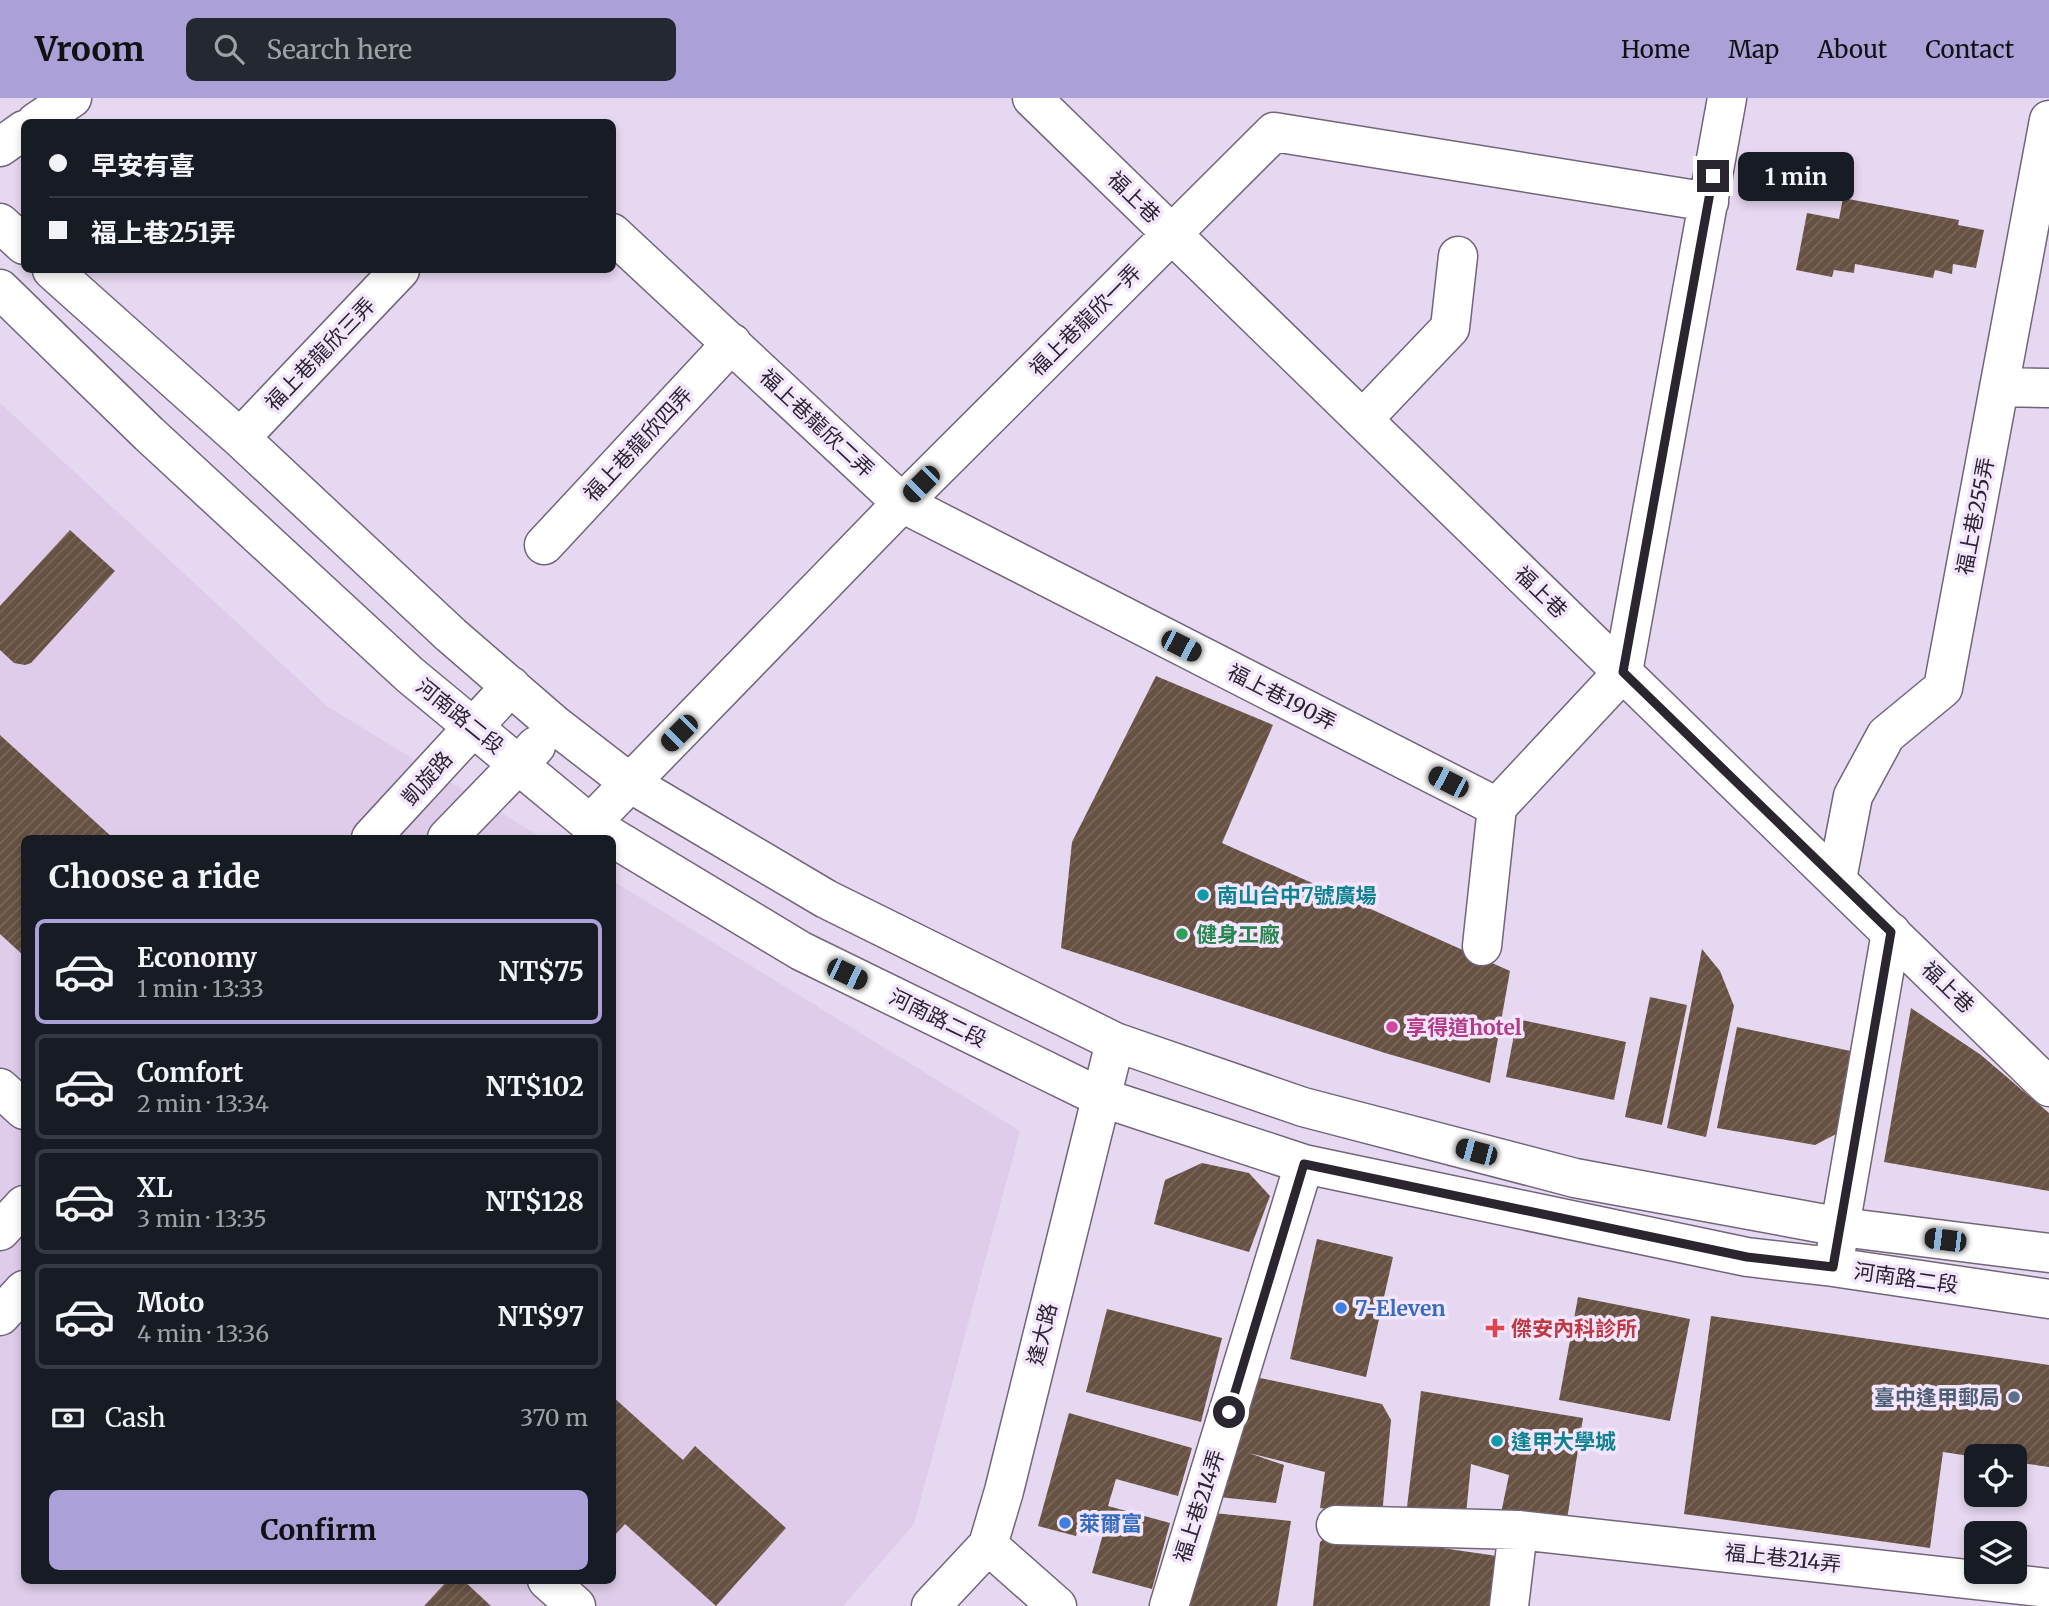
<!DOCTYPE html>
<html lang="en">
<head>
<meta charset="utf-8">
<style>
	:root { --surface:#171b24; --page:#242831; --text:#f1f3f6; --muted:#9ea1a6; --line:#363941; --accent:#aba1d8 }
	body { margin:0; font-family:Merriweather,"Noto Sans TC",serif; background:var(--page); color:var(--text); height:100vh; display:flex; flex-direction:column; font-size:26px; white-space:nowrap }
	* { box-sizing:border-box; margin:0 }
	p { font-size:23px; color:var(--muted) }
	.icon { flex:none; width:38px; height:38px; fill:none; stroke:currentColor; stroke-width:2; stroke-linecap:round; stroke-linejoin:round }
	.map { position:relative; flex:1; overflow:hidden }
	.drawer { position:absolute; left:21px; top:737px; width:595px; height:749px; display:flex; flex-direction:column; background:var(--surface); border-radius:10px; box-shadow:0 4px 10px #0003 }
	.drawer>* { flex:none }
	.top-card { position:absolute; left:21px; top:21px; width:595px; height:154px; border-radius:10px; box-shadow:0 4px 10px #0003; display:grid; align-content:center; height:154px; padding:0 28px; background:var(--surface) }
	.tools { position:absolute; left:1964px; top:1346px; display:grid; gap:14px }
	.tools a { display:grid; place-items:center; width:63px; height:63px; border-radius:10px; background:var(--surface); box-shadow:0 4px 10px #0003; font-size:35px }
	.end { position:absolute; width:32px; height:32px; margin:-16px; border:9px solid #2a252e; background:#fff; box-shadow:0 0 0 4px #fff }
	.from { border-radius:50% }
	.bubble { position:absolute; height:49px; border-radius:10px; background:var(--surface); box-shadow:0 4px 10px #0003; font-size:23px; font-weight:700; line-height:49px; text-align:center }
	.car { position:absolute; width:21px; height:42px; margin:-21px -10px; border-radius:9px; box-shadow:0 0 5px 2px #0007; background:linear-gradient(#222 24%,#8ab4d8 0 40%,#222 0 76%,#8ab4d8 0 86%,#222 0) }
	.top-card b { display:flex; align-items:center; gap:24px; height:66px; font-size:26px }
	.top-card b+b { border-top:2px solid var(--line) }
	.top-card i { width:18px; height:18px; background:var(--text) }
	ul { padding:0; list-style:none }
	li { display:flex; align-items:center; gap:21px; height:105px; margin:0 14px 10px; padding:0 14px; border:4px solid var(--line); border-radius:10px }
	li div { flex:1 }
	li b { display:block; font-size:26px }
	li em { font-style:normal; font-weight:700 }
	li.active { border-color:var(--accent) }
	li>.icon { width:63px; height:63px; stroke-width:1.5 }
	h2 { padding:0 28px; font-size:32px; line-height:84px }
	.pay { display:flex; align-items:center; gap:18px; height:77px; padding:0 28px; font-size:26px }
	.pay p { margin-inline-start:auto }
	.action { display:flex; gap:14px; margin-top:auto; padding:14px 28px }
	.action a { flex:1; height:80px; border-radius:10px; background:var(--accent); color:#111; font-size:28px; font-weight:700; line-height:80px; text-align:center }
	header { display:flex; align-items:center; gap:42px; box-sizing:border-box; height:98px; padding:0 35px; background:var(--accent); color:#111 }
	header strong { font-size:33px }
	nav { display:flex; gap:38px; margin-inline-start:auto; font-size:24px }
	.search { width:490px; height:63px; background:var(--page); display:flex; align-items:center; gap:18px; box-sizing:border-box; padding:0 24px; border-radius:10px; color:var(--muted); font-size:26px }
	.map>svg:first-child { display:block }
	.built { fill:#deccea }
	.building { fill:url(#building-hatch) }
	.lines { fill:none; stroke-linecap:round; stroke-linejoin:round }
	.minor-casing { stroke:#72657a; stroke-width:41 }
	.minor { stroke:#fff; stroke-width:38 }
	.route { stroke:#2a252e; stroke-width:9 }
	.culture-dot { fill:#0f9aa8; stroke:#f3e5fd; stroke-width:2.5 }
	.leisure-dot { fill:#2e9e5b; stroke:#f3e5fd; stroke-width:2.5 }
	.hotel-dot { fill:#d1479c; stroke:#f3e5fd; stroke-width:2.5 }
	.shop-dot { fill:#3f7fe0; stroke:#f3e5fd; stroke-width:2.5 }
	.health-dot { fill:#e0444e; stroke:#f3e5fd; stroke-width:2.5 }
	.service-dot { fill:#5c6f8a; stroke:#f3e5fd; stroke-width:2.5 }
	.labels { text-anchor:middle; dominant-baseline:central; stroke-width:7; stroke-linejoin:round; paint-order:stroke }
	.street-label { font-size:21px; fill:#2a252e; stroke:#f3e5fd }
	.culture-label { font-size:21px; font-weight:bold; fill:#0d838f; stroke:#f3e5fd; text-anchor:start }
	.leisure-label { font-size:21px; font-weight:bold; fill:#27864d; stroke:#f3e5fd; text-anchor:start }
	.hotel-label { font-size:21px; font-weight:bold; fill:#b23c85; stroke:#f3e5fd; text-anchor:start }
	.shop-label { font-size:21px; font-weight:bold; fill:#366cbe; stroke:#f3e5fd; text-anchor:start }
	.health-label { font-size:21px; font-weight:bold; fill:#be3a42; stroke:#f3e5fd; text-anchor:start }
	.service-label { font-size:21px; font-weight:bold; fill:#4e5e75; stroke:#f3e5fd; text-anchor:end }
</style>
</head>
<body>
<header>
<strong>Vroom</strong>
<div class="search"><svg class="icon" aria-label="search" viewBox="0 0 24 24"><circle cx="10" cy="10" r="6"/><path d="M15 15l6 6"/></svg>Search here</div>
<nav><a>Home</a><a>Map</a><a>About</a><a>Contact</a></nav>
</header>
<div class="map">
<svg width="2049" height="1508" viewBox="0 0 2049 1508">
	<defs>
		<pattern id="building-hatch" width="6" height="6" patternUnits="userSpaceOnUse" patternTransform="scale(1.75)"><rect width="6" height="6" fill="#665142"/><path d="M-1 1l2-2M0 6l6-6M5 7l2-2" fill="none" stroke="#78675b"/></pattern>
	</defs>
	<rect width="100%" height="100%" fill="#e6d8f0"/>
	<path class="built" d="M0 305 327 608 542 740H24V1482H612L613 783 1020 1033 914 1426 843 1508H0Z"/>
	<path class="building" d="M1843 100 1959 122 1958 127 1984 132 1976 170 1953 166 1952 176 1935 172 1933 180 1855 166 1854 175 1834 172 1832 179 1796 172 1807 115 1839 121Z
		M70 432 115 473 31 565 25 567 14 565 0 552V508Z
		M1156 578 1273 627 1222 745 1510 873 1490 985 1385 955 1061 850 1072 744Z
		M0 637 113 740H24V858L0 836Z
		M1702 851 1720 873 1734 908 1706 1039 1667 1030Z
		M1650 899 1687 907 1662 1027 1625 1019Z
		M1911 910 1981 957 2049 1015V1093L1884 1064Z
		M1517 921 1626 944 1614 1002 1506 979Z
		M1737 929 1860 955 1840 1034 1815 1047 1717 1030Z
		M1202 1065 1249 1075 1270 1098 1249 1154 1154 1126 1165 1082Z
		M1317 1141 1393 1159 1366 1279 1290 1261Z
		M1578 1199 1690 1221 1670 1323 1559 1302Z
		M1107 1211 1222 1240 1201 1324 1086 1294Z
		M1711 1218 2049 1267V1369L2014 1364V1358L1976 1359 1943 1354 1930 1450 1684 1416Z
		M1246 1277 1382 1306 1391 1322 1382 1417 1320 1410 1325 1374 1249 1355 1284 1367 1276 1405 1218 1399Z
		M1421 1293 1583 1320 1566 1428 1500 1420 1509 1377 1471 1366 1466 1416 1407 1409Z
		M612 1298 683 1362 695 1348 786 1430 716 1508 625 1426 612 1440Z
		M1069 1315 1192 1350 1178 1398 1116 1381 1108 1408 1170 1425 1152 1491 1092 1475 1103 1436 1078 1430 1076 1438 1038 1428Z
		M1214 1415 1291 1423 1277 1508H1183Z
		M1332 1434 1497 1458 1491 1508H1313L1320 1444Z
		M448 1482H463L491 1508H424Z"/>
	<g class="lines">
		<defs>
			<path id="minor" d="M1032 0 2049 989
				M36 24 72 0
				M0 49 24 32
				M0 125 24 147
				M612 135 902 405 1497 709 1623 574 1727 0
				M52 172 240 340 451 537 555 627 630 685 826 801 1115 944 1303 1009 1575 1080 1841 1129 2049 1155
				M0 191 149 336 410 577 590 726 801 853 1100 999 1304 1066 1747 1159 1833 1169 2049 1201
				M1999 289 2049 290
				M1363 321 1450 230 1458 158
				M240 340 400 172
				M544 447 732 245
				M590 726 902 405 1274 34 1709 104
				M371 740 511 588
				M447 740 536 648
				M1837 781 1853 698 1886 637 1943 590 2049 22
				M1482 848 1497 709
				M0 990 24 1012
				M0 1133 24 1107
				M1836 1152 1891 834
				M0 1218 24 1192
				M1336 1427 1518 1432 2049 1490
				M988 1447 1057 1508
				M547 1482 576 1508
				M931 1508 988 1447 1004 1393 1115 944
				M1169 1508 1304 1066
				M1509 1508 1518 1432"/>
		</defs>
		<use href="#minor" class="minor-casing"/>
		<use href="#minor" class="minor"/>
	</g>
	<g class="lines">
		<path class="route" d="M1229 1314 1304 1066 1747 1159 1833 1169 1891 834 1623 574 1713 78"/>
	</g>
	<g class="culture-dot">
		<circle cx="1203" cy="797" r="7"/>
		<circle cx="1497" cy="1343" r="7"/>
	</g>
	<circle class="leisure-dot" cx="1182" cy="836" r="7"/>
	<circle class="hotel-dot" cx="1392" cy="929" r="7"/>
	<g class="shop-dot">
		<circle cx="1341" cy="1210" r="7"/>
		<circle cx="1065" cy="1425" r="7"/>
	</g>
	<path class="health-dot" d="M1491.5 1219.5h7v7h7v7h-7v7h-7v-7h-7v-7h7z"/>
	<circle class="service-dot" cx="2014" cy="1299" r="7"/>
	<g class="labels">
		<g class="street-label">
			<text transform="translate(1134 99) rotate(44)">福上巷</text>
			<text transform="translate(1085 222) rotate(-45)">福上巷龍欣一弄</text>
			<text transform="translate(320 256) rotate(-46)">福上巷龍欣三弄</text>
			<text transform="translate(817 325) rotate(43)">福上巷龍欣二弄</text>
			<text transform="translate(638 346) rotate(-47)">福上巷龍欣四弄</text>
			<text transform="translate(1975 418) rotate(-79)">福上巷255弄</text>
			<text transform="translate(1541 494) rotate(44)">福上巷</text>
			<text transform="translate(1282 599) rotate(27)">福上巷190弄</text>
			<text transform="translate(460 618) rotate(39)">河南路二段</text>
			<text transform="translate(427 680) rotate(-48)">凱旋路</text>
			<text transform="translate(1948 889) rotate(44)">福上巷</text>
			<text transform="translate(938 920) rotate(26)">河南路二段</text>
			<text transform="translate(1906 1180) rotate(8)">河南路二段</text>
			<text transform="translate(1042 1236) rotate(-76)">逢大路</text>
			<text transform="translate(1199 1408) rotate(-72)">福上巷214弄</text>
			<text transform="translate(1783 1460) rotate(6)">福上巷214弄</text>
		</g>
		<g class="culture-label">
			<text x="1217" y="797">南山台中7號廣場</text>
			<text x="1511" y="1343">逢甲大學城</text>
		</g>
		<g class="leisure-label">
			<text x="1196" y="836">健身工廠</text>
		</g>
		<g class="hotel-label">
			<text x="1406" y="929">享得道hotel</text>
		</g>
		<g class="shop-label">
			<text x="1355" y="1210">7-Eleven</text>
			<text x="1079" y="1425">萊爾富</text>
		</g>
		<g class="health-label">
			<text x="1511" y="1230">傑安內科診所</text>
		</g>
		<g class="service-label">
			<text x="2000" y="1299">臺中逢甲郵局</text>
		</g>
	</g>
</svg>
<div class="tools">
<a><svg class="icon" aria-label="locate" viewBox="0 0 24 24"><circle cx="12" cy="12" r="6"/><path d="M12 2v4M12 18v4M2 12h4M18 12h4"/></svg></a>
<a><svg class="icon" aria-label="layers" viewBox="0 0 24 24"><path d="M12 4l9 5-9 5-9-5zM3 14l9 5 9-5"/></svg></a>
</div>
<i class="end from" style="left:1229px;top:1314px"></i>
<i class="end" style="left:1713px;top:78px"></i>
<div class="bubble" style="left:1738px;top:54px;width:116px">1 min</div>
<i class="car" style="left:921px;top:386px;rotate:225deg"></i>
<i class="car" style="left:1181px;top:548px;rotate:117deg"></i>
<i class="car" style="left:679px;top:635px;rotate:225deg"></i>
<i class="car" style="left:1448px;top:684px;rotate:297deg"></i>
<i class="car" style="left:847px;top:876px;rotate:116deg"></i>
<i class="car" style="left:1476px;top:1054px;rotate:285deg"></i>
<i class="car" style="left:1945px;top:1142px;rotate:277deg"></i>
<div class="top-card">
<b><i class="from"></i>早安有喜</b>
<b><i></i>福上巷251弄</b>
</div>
<section class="drawer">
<h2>Choose a ride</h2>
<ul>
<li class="active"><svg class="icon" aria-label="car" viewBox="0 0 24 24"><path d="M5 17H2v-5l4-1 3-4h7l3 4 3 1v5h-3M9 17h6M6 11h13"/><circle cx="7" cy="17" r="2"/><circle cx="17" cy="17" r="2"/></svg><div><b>Economy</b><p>1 min · 13:33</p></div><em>NT$75</em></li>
<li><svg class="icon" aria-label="car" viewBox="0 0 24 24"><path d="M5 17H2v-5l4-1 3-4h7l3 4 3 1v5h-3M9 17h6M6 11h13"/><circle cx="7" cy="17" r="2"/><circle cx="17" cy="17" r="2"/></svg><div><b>Comfort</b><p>2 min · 13:34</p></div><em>NT$102</em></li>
<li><svg class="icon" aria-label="car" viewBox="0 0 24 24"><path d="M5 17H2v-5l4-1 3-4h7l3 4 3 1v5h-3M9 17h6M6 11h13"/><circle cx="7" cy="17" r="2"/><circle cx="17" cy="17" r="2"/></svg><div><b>XL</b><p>3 min · 13:35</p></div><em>NT$128</em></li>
<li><svg class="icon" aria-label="car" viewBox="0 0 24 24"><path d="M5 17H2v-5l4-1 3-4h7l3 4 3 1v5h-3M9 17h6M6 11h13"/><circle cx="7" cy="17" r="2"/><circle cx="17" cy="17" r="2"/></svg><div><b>Moto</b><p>4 min · 13:36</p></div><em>NT$97</em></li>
</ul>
<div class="pay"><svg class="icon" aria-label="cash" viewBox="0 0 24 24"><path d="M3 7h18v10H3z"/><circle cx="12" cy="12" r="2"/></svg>Cash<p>370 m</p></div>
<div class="action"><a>Confirm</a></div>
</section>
</div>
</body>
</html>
